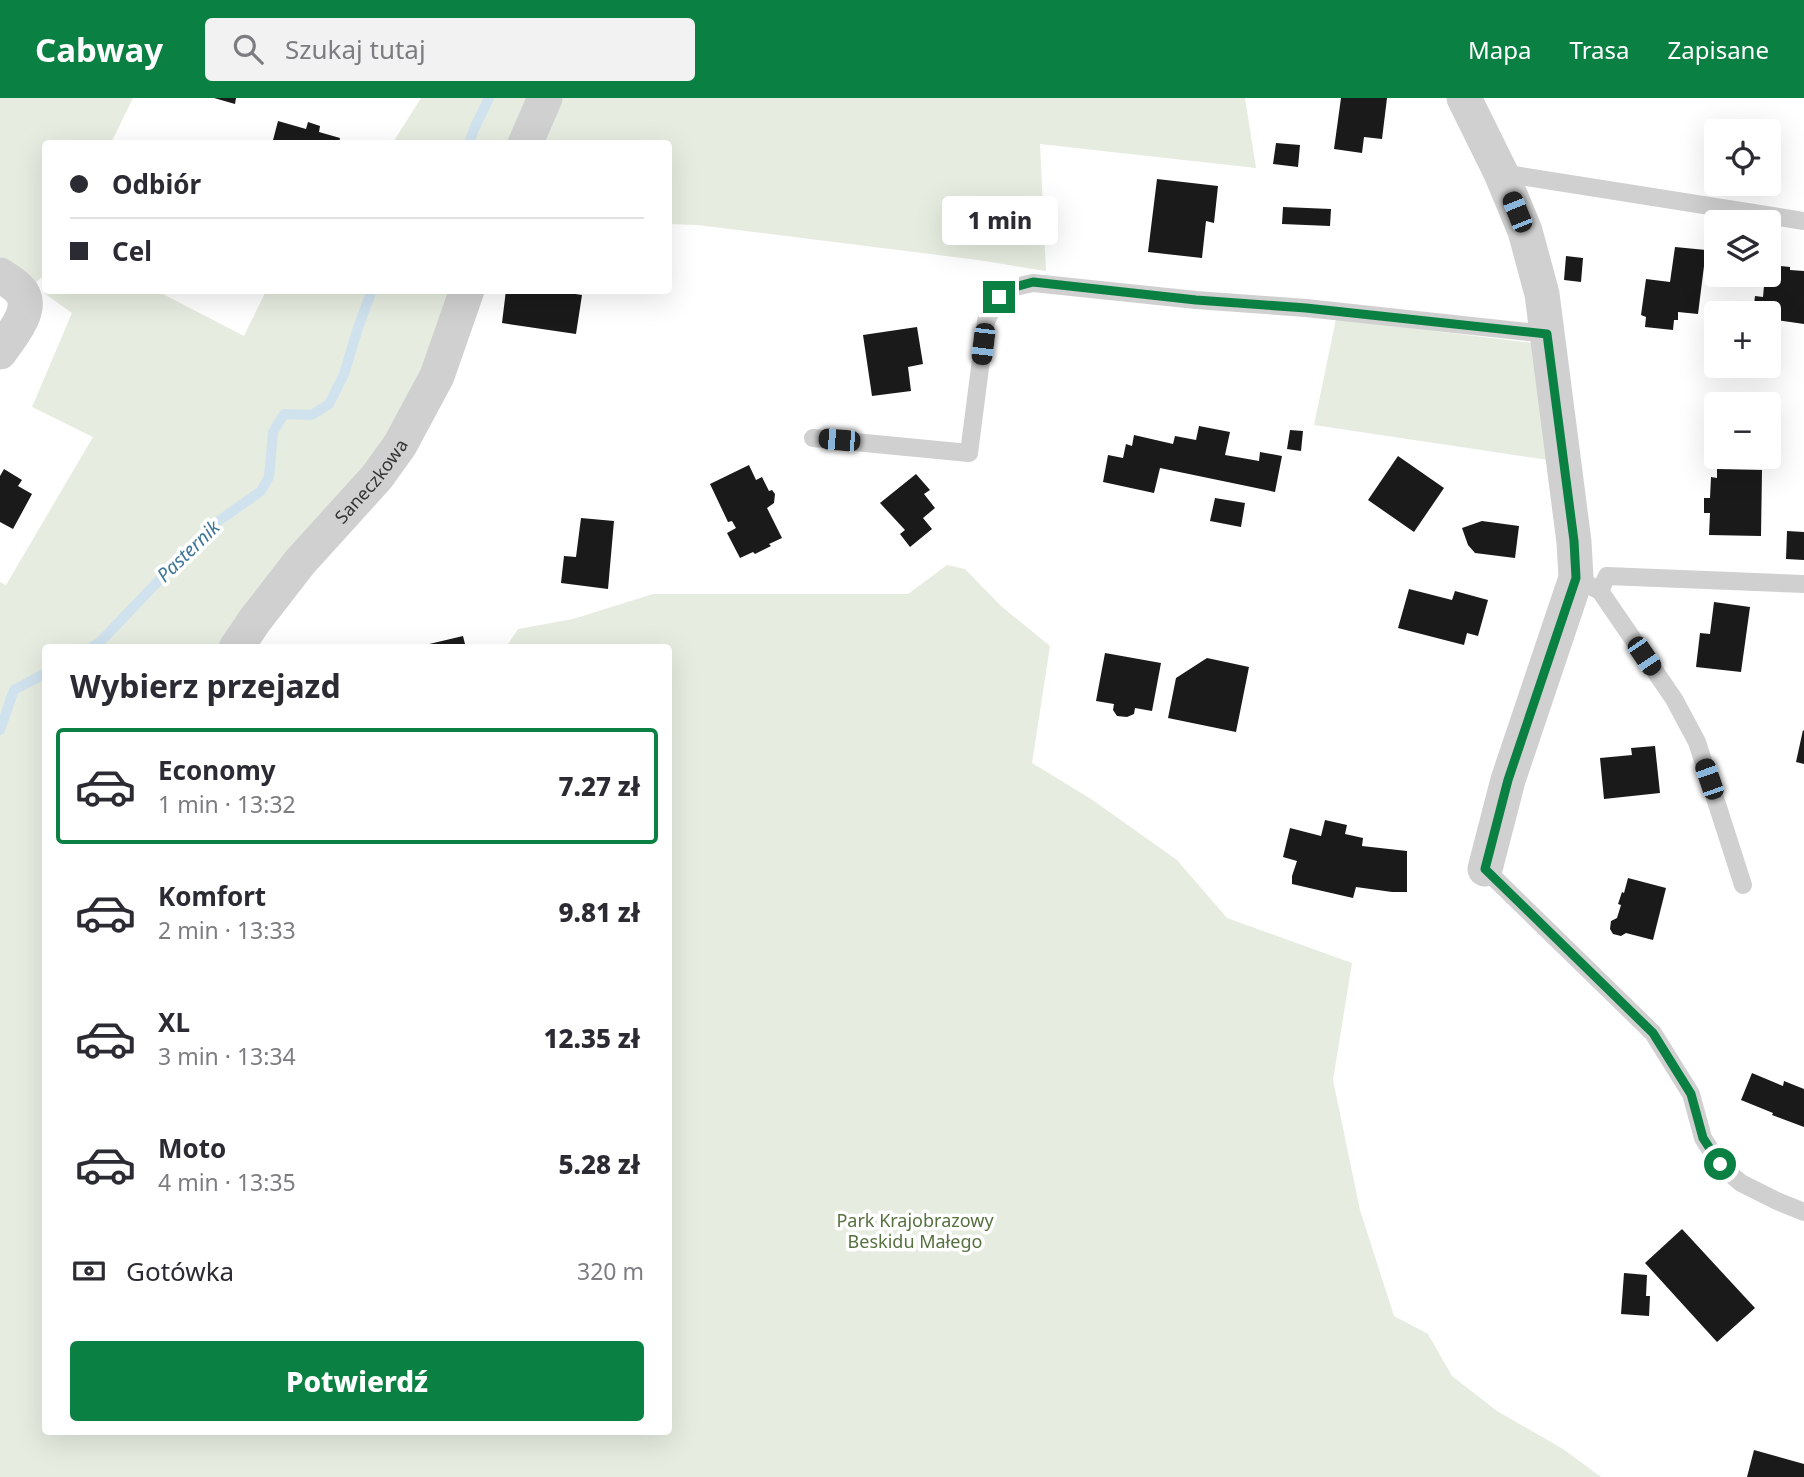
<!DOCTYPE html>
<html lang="pl">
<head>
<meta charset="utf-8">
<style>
	:root { --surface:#fff; --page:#f2f2f3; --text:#2b2b33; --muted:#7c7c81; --line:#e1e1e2; --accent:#0b8043 }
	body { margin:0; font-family:"Noto Sans",sans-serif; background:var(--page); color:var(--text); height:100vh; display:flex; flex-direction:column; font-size:26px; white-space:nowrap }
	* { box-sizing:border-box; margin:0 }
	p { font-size:23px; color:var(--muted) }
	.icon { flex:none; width:38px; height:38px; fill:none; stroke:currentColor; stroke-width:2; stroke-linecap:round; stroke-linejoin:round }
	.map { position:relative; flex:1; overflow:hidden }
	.drawer { position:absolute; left:42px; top:546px; width:630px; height:791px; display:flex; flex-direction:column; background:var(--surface); border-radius:7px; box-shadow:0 7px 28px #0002 }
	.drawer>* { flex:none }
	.guide { position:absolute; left:42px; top:42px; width:630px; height:154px; border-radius:7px; box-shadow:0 7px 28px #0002; display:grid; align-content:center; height:154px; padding:0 28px; background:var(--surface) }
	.buttons { position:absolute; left:1704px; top:21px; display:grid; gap:14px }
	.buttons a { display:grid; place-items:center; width:77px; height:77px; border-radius:7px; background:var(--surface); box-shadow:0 7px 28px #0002; font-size:35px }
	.end { position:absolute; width:32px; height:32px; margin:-16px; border:9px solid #0b8043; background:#fff; box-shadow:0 0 0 4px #fff }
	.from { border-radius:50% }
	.bubble { position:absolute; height:49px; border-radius:7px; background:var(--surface); box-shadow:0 7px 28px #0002; font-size:23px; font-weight:800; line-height:49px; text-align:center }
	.car { position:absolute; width:21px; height:42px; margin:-21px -10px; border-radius:9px; box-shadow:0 0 5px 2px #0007; background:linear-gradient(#222 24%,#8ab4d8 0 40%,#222 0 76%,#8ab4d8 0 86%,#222 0) }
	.guide b { display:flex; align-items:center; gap:24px; height:66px; font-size:26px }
	.guide b+b { border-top:2px solid var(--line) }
	.guide i { width:18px; height:18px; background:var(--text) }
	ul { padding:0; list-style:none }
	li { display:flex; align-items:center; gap:21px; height:116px; margin:0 14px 10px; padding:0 14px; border:4px solid transparent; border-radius:7px }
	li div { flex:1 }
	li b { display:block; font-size:26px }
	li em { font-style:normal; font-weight:800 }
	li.active { border-color:var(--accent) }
	li>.icon { width:63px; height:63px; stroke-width:1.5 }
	h2 { padding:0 28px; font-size:32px; line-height:84px }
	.pay { display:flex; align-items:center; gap:18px; height:77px; padding:0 28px; font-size:26px }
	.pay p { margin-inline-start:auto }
	.button { display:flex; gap:14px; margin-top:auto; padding:14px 28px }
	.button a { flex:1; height:80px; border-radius:7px; background:var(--accent); color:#fff; font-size:28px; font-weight:800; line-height:80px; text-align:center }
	header { display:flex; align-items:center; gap:42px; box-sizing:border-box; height:98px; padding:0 35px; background:var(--accent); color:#fff }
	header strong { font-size:33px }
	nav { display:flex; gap:38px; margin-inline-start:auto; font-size:24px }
	.search { width:490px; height:63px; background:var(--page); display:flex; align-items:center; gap:18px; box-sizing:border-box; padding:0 24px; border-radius:7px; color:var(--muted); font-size:26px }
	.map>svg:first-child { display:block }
	.green { fill:#e6ecdf }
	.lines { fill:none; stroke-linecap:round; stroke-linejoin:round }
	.stream { stroke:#cfe2ee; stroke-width:10 }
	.building { fill:#1a1a1a }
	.service { stroke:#d0d0d0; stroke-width:18 }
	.minor { stroke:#d0d0d0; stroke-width:35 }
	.route { stroke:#0b8043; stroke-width:9 }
	.labels { text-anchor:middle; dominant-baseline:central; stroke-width:7; stroke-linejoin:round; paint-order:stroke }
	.street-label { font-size:18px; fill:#333; stroke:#fff }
	.park-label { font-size:18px; fill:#56703f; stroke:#fff }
	.water-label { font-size:19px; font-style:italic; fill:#3f7597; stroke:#fff }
</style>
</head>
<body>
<header>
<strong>Cabway</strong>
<div class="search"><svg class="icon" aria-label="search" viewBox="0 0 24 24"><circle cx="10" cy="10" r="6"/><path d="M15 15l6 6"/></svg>Szukaj tutaj</div>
<nav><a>Mapa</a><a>Trasa</a><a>Zapisane</a></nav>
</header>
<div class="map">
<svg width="1804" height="1379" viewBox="0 0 1804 1379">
	<rect width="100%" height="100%" fill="#fff"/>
	<path class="green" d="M0 0H133L111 45 46 46 45 176 32 188 0 167Z
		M421 0H537L518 45 392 46Z
		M559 0H1245L1256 70 1040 46 1046 173 978 162 697 127 669 126 668 46H542Z
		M46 193H157L244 238 266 193H460L410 313 220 549 46 550V1334H668V550L506 549 518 531 573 521 653 496H908L947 467 965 471 1001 508 1050 548 1032 665 1091 701 1177 762 1227 820 1352 865 1333 982 1360 1112 1394 1218 1428 1236 1452 1278 1497 1313 1563 1351 1601 1379H0V484L6 487 93 339 32 309 72 215 44 195Z
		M1336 221 1532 245 1548 362 1314 327Z"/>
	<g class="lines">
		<path class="stream" d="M469 46 474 31 489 0
			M90 550 100 544 210 429 261 393 269 379 273 334 284 316 312 317 329 306 344 276 358 230 372 192
			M0 632 14 592 46 575"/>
	</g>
	<path class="building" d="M214 0H236L235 6Z
		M1341 0H1387L1382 41 1364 39 1362 55 1334 51Z
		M278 23 306 31 308 24 320 28 319 34 340 40 339 46H272Z
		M1276 45 1300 47 1298 69 1273 66Z
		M1157 81 1218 88 1214 125 1206 123 1202 160 1148 154Z
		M1283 109 1331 111 1330 128 1282 126Z
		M1675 149 1706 152 1698 216 1678 214V222H1674L1673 232 1645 229 1646 219 1641 217 1646 181 1670 184Z
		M1566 158 1583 160 1581 184 1564 182Z
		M1769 167 1790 169V172L1804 173V226L1769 221V215H1753L1755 198 1763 199 1765 177H1769Z
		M506 192H562V194L582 197 576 236 502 225Z
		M917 229 923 266 908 269 911 293 872 298 863 237Z
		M1199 328 1230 334 1225 357 1259 363 1260 354 1282 358 1275 394 1160 370 1154 395 1103 384 1108 357 1123 360 1126 346 1132 348 1134 337 1173 346 1175 338 1196 342Z
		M1290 332 1303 333 1301 353 1287 351Z
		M1398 358 1444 390 1414 434 1368 402Z
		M749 367 756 382 762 379 769 393 772 392 775 396 774 405 767 410 782 440 769 446 771 448 755 456 753 454 740 460 727 435 736 430 732 423 728 424 710 386Z
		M4 371 22 382 18 388 32 396 13 431 0 424V378Z
		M1717 371 1762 372 1761 438 1709 437 1710 415H1704V400H1710L1711 379 1717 380Z
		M916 376 930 392 924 396 935 410 923 420 932 431 910 449 900 436 905 432 880 405Z
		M1215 400 1245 405 1241 429 1210 423Z
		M581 420 614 423 608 491 561 485 564 458 576 459Z
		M1482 423 1519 428 1515 460 1475 455 1468 447 1462 430Z
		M1787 433 1804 434V462L1786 461Z
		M1409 491 1452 502 1455 493 1488 502 1478 538 1467 535 1464 547 1398 530Z
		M1714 504 1750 509 1741 574 1696 569 1700 535 1710 536Z
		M463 538 466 550H425V547Z
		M1105 555 1161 565 1152 613 1135 610 1134 616 1127 619 1117 618 1113 612 1114 606 1096 603Z
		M1207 560 1249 569 1236 634 1168 620 1176 580Z
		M1803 632 1804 633V666L1796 664Z
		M1655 648 1660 695 1604 701 1600 660 1632 657 1631 650Z
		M1325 722 1347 727 1345 736 1363 740 1362 748 1407 753V794H1392L1356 789 1353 800 1292 786V778L1297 763 1283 759 1290 730 1321 738Z
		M1628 780 1666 790 1653 842 1626 835 1621 838 1613 836 1610 831 1611 823 1617 820 1621 807 1618 806 1622 794 1624 795Z
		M1752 975 1783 988 1784 983 1804 991V1029L1772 1017 1773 1015 1741 1002Z
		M1682 1131 1755 1210 1717 1244 1645 1165Z
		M1624 1175 1647 1177 1646 1198H1650L1649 1218 1621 1216Z
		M1754 1352 1804 1366V1379H1747Z"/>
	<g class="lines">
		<path class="service" d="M1501 75 1804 123
			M813 340 969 355 986 223 999 199 1015 189 1033 185 1196 202 1306 210 1547 236
			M1576 480 1600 493 1674 601 1697 644 1743 787
			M1600 493 1607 478 1804 486
			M1485 771 1653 935 1691 996 1703 1040 1720 1067 1741 1085 1777 1103 1804 1114"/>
		<g class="minor">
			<path d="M1464 0 1501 75 1525 133 1542 196 1574 444 1576 480 1508 682 1485 771"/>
			<path d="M525 46 545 0"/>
			<path d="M0 177C6 181 13 185 18 190 38 209 11 237 0 254"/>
			<path id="s1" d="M236 550 255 522 300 464 377 379 400 347 437 278 467 192"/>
		</g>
	</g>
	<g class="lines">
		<path class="route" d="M999 199 1015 189 1033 184 1196 202 1306 210 1547 236 1574 443 1576 480 1508 682 1485 771 1653 935 1691 996 1703 1040 1720 1066"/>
	</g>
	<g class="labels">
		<g class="street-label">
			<text stroke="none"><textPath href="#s1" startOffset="215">Saneczkowa</textPath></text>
		</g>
		<g class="park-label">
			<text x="915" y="1122">Park Krajobrazowy<tspan x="915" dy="21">Beskidu Małego</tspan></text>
		</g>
		<g class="water-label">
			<text transform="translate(188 453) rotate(-44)">Pasternik</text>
		</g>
	</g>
</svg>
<div class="buttons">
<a><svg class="icon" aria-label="locate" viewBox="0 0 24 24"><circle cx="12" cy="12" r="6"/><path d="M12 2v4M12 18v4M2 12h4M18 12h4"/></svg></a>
<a><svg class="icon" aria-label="layers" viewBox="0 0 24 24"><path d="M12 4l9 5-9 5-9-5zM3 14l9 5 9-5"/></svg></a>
<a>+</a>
<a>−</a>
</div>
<i class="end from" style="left:1720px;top:1066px"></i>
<i class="end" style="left:999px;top:199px"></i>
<div class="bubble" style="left:942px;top:98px;width:116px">1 min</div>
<i class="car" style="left:1517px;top:114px;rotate:338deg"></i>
<i class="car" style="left:983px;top:246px;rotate:187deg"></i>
<i class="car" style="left:839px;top:342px;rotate:275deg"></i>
<i class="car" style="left:1644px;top:558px;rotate:146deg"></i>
<i class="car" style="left:1709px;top:681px;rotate:341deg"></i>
<div class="guide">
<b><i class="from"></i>Odbiór</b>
<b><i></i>Cel</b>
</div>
<section class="drawer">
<h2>Wybierz przejazd</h2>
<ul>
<li class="active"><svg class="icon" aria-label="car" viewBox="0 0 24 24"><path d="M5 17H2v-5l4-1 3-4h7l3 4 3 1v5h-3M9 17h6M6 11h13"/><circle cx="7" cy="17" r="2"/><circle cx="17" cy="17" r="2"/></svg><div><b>Economy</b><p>1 min · 13:32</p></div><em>7.27 zł</em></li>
<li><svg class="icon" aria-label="car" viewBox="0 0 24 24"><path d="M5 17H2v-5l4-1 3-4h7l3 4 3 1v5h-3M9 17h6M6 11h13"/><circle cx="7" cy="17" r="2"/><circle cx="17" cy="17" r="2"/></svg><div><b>Komfort</b><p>2 min · 13:33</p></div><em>9.81 zł</em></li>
<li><svg class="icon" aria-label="car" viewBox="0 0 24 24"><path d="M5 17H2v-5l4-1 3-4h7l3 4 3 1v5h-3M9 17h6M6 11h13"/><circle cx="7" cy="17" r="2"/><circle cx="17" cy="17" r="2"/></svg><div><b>XL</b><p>3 min · 13:34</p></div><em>12.35 zł</em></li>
<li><svg class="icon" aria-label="car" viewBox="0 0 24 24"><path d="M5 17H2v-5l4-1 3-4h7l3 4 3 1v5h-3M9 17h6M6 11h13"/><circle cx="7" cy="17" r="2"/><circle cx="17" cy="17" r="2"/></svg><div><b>Moto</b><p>4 min · 13:35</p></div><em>5.28 zł</em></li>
</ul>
<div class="pay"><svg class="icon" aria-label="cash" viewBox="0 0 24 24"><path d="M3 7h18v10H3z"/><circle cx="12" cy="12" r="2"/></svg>Gotówka<p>320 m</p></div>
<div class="button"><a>Potwierdź</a></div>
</section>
</div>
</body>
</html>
